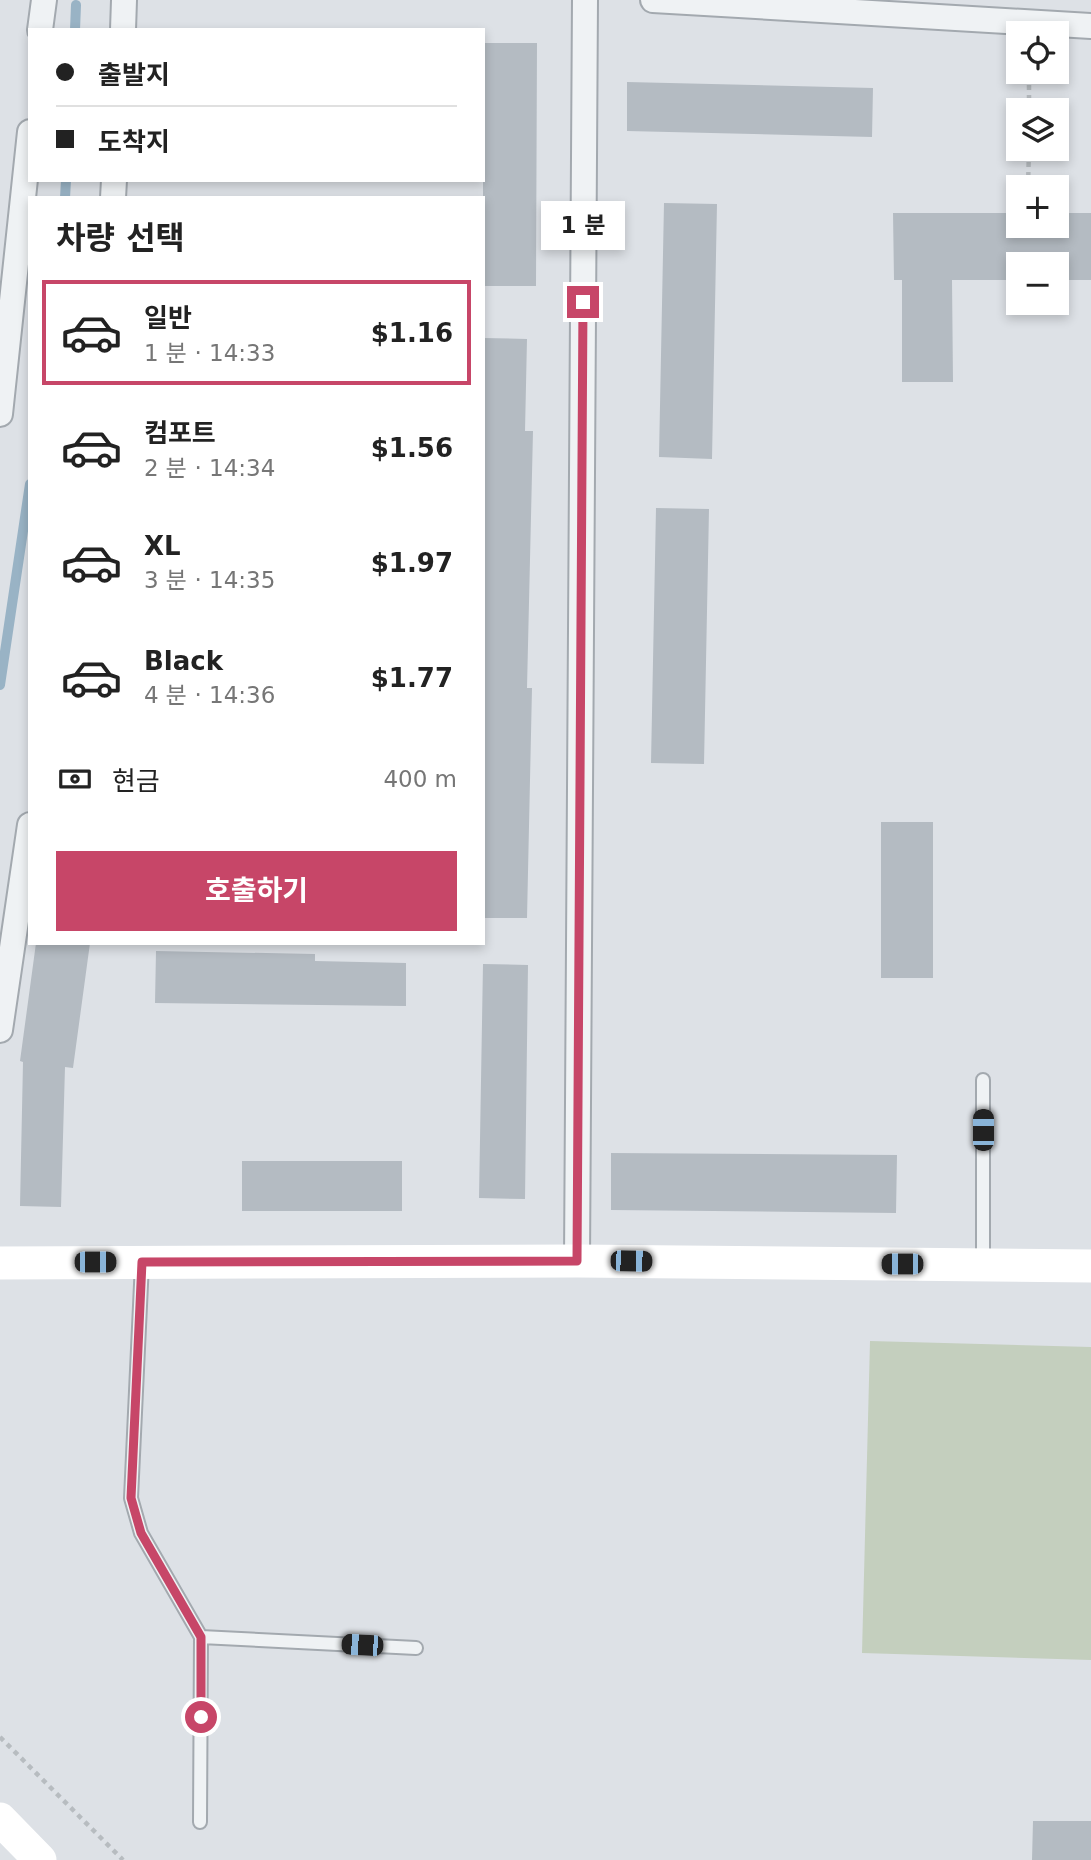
<!DOCTYPE html>
<html lang="ko">
<head>
<meta charset="utf-8">
<style>
	:root { --surface:#fff; --page:#f6f6f6; --text:#222; --muted:#767676; --line:#e0e0e0; --accent:#c74668 }
	body { margin:0; font-family:"DejaVu Sans","Noto Sans KR",sans-serif; background:var(--page); color:var(--text); height:100vh; display:flex; flex-direction:column; font-size:26px; white-space:nowrap }
	* { box-sizing:border-box; margin:0 }
	p { font-size:23px; color:var(--muted) }
	.icon { flex:none; width:38px; height:38px; fill:none; stroke:currentColor; stroke-width:2; stroke-linecap:round; stroke-linejoin:round }
	.map { position:relative; flex:1; overflow:hidden }
	.sheet { position:absolute; left:28px; top:196px; width:457px; height:749px; display:flex; flex-direction:column; background:var(--surface); border-radius:0px; box-shadow:0 4px 10px #0003 }
	.sheet>* { flex:none }
	.banner { position:absolute; left:28px; top:28px; width:457px; height:154px; border-radius:0px; box-shadow:0 4px 10px #0003; display:grid; align-content:center; height:154px; padding:0 28px; background:var(--surface) }
	.fabs { position:absolute; left:1006px; top:21px; display:grid; gap:14px }
	.fabs a { display:grid; place-items:center; width:63px; height:63px; border-radius:0px; background:var(--surface); box-shadow:0 4px 10px #0003; font-size:35px }
	.end { position:absolute; width:32px; height:32px; margin:-16px; border:9px solid #c74668; background:#fff; box-shadow:0 0 0 4px #fff }
	.from { border-radius:50% }
	.bubble { position:absolute; height:49px; border-radius:0px; background:var(--surface); box-shadow:0 4px 10px #0003; font-size:23px; font-weight:700; line-height:49px; text-align:center }
	.car { position:absolute; width:21px; height:42px; margin:-21px -10px; border-radius:9px; box-shadow:0 0 5px 2px #0007; background:linear-gradient(#222 24%,#8ab4d8 0 40%,#222 0 76%,#8ab4d8 0 86%,#222 0) }
	.banner b { display:flex; align-items:center; gap:24px; height:66px; font-size:26px }
	.banner b+b { border-top:2px solid var(--line) }
	.banner i { width:18px; height:18px; background:var(--text) }
	ul { padding:0; list-style:none }
	li { display:flex; align-items:center; gap:21px; height:105px; margin:0 14px 10px; padding:0 14px; border:4px solid transparent; border-radius:0px }
	li div { flex:1 }
	li b { display:block; font-size:26px }
	li em { font-style:normal; font-weight:700 }
	li.active { border-color:var(--accent) }
	li>.icon { width:63px; height:63px; stroke-width:1.5 }
	h2 { padding:0 28px; font-size:32px; line-height:84px }
	.pay { display:flex; align-items:center; gap:18px; height:77px; padding:0 28px; font-size:26px }
	.pay p { margin-inline-start:auto }
	.cta { display:flex; gap:14px; margin-top:auto; padding:14px 28px }
	.cta a { flex:1; height:80px; border-radius:0px; background:var(--accent); color:#fff; font-size:28px; font-weight:700; line-height:80px; text-align:center }
	.map>svg:first-child { display:block }
	.green { fill:#c4cfbe }
	.lines { fill:none; stroke-linecap:round; stroke-linejoin:round }
	.stream { stroke:#99b3c5; stroke-width:10 }
	.building { fill:#b4bbc2 }
	.lane-casing { stroke:#a3a9af; stroke-width:16 }
	.street-casing { stroke:#a3a9af; stroke-width:28 }
	.path { stroke:#b7bcc0; stroke-width:4.5; stroke-dasharray:5 5; stroke-linecap:butt }
	.lane { stroke:#eff2f4; stroke-width:12 }
	.street { stroke:#eff2f4; stroke-width:24 }
	.secondary { stroke:#fff; stroke-width:33 }
	.route { stroke:#c74668; stroke-width:9 }
</style>
</head>
<body>
<div class="map">
<svg width="1091" height="1860" viewBox="0 0 1091 1860">
	<rect width="100%" height="100%" fill="#dde1e6"/>
	<path class="green" d="M870 1341 1091 1347V1660L862 1653Z"/>
	<g class="lines">
		<path class="stream" d="M75 30 76 5
			M65 198 66 180
			M0 685 30 484"/>
	</g>
	<path class="building" d="M483 43H537L536 286H483Z
		M627 82 873 88 872 137 627 131Z
		M664 203 717 204 712 459 659 457Z
		M893 213H1018V226H1057V213H1091V280H1057V264H1018V280H952L953 382H902V280H894Z
		M483 338 527 339 525 431H533L527 688H532L527 918H483Z
		M656 508 709 509 704 764 651 763Z
		M881 822H933V978H881Z
		M36 943H90L73 1068 65 1067 61 1207 20 1206 23 1062 20 1061Z
		M156 951 315 954V961L406 963V1006L155 1003Z
		M483 964 528 965 525 1199 479 1198Z
		M611 1153 897 1155 896 1213 611 1210Z
		M242 1161H402V1211H242Z
		M1033 1821H1091V1860H1032Z"/>
	<g class="lines">
		<defs>
			<path id="lane" d="M142 1263 131 1498 141 1533 201 1637 200 1822
				M983 1264V1080
				M201 1637 416 1648"/>
			<path id="street" d="M653 0 1091 26
				M40 30 44 0
				M123 30 124 0
				M113 198 114 180
				M0 414 30 132
				M0 1030 30 825
				M577 1261 585 0"/>
		</defs>
		<use href="#lane" class="lane-casing"/>
		<use href="#street" class="street-casing"/>
		<path class="path" d="M1029 110V72
			M1028 187 1029 149
			M0 1737 123 1860"/>
		<use href="#lane" class="lane"/>
		<use href="#street" class="street"/>
		<path class="secondary" d="M0 1263 577 1261 1091 1266
			M0 1819 40 1860"/>
	</g>
	<g class="lines">
		<path class="route" d="M201 1717V1637L141 1533 131 1498 142 1262 577 1261 583 302"/>
	</g>
</svg>
<div class="fabs">
<a><svg class="icon" aria-label="locate" viewBox="0 0 24 24"><circle cx="12" cy="12" r="6"/><path d="M12 2v4M12 18v4M2 12h4M18 12h4"/></svg></a>
<a><svg class="icon" aria-label="layers" viewBox="0 0 24 24"><path d="M12 4l9 5-9 5-9-5zM3 14l9 5 9-5"/></svg></a>
<a>+</a>
<a>−</a>
</div>
<i class="end from" style="left:201px;top:1717px"></i>
<i class="end" style="left:583px;top:302px"></i>
<div class="bubble" style="left:541px;top:201px;width:84px">1 분</div>
<i class="car" style="left:983px;top:1130px;rotate:0deg"></i>
<i class="car" style="left:631px;top:1261px;rotate:91deg"></i>
<i class="car" style="left:95px;top:1262px;rotate:90deg"></i>
<i class="car" style="left:902px;top:1264px;rotate:270deg"></i>
<i class="car" style="left:362px;top:1645px;rotate:273deg"></i>
<div class="banner">
<b><i class="from"></i>출발지</b>
<b><i></i>도착지</b>
</div>
<section class="sheet">
<h2>차량 선택</h2>
<ul>
<li class="active"><svg class="icon" aria-label="car" viewBox="0 0 24 24"><path d="M5 17H2v-5l4-1 3-4h7l3 4 3 1v5h-3M9 17h6M6 11h13"/><circle cx="7" cy="17" r="2"/><circle cx="17" cy="17" r="2"/></svg><div><b>일반</b><p>1 분 · 14:33</p></div><em>$1.16</em></li>
<li><svg class="icon" aria-label="car" viewBox="0 0 24 24"><path d="M5 17H2v-5l4-1 3-4h7l3 4 3 1v5h-3M9 17h6M6 11h13"/><circle cx="7" cy="17" r="2"/><circle cx="17" cy="17" r="2"/></svg><div><b>컴포트</b><p>2 분 · 14:34</p></div><em>$1.56</em></li>
<li><svg class="icon" aria-label="car" viewBox="0 0 24 24"><path d="M5 17H2v-5l4-1 3-4h7l3 4 3 1v5h-3M9 17h6M6 11h13"/><circle cx="7" cy="17" r="2"/><circle cx="17" cy="17" r="2"/></svg><div><b>XL</b><p>3 분 · 14:35</p></div><em>$1.97</em></li>
<li><svg class="icon" aria-label="car" viewBox="0 0 24 24"><path d="M5 17H2v-5l4-1 3-4h7l3 4 3 1v5h-3M9 17h6M6 11h13"/><circle cx="7" cy="17" r="2"/><circle cx="17" cy="17" r="2"/></svg><div><b>Black</b><p>4 분 · 14:36</p></div><em>$1.77</em></li>
</ul>
<div class="pay"><svg class="icon" aria-label="cash" viewBox="0 0 24 24"><path d="M3 7h18v10H3z"/><circle cx="12" cy="12" r="2"/></svg>현금<p>400 m</p></div>
<div class="cta"><a>호출하기</a></div>
</section>
</div>
</body>
</html>
